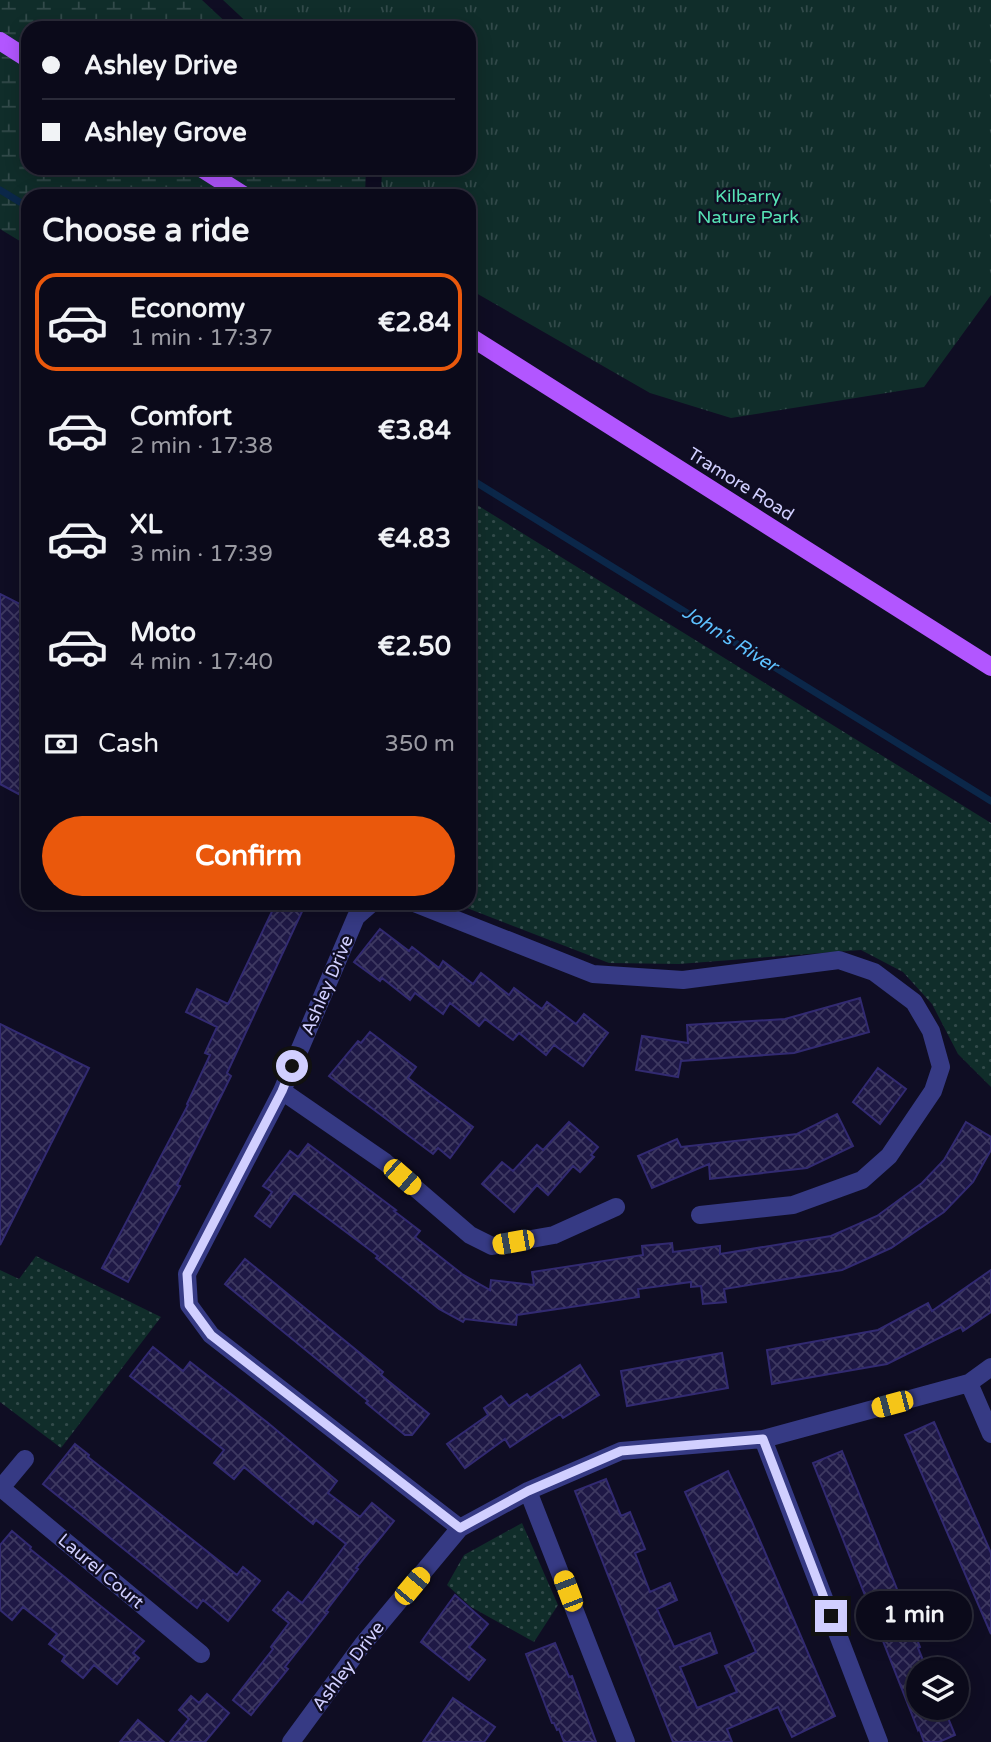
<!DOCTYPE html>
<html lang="en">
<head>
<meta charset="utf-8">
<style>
	:root { --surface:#0b0a1a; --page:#141323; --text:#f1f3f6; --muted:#9a9aa2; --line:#2b2b39; --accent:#ea580c }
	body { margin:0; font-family:"Varela Round",sans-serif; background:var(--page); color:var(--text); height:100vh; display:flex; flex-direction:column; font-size:26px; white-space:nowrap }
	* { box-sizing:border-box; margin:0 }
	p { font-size:23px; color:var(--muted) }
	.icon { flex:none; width:38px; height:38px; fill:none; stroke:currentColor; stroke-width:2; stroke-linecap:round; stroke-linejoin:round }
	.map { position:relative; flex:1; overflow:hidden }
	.panel { position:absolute; left:21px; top:189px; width:455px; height:721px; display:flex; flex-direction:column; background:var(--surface); border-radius:21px; box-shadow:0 4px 18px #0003,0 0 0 2px var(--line) }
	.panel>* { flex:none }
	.top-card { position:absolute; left:21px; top:21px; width:455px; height:154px; border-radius:21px; box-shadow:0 4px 18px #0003,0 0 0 2px var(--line); display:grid; align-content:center; height:154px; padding:0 21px; background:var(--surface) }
	.tools { position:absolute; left:906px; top:1657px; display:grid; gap:14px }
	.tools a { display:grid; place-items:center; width:63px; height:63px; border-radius:50%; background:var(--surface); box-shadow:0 4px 18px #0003,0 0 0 2px var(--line); font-size:35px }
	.end { position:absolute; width:32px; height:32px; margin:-16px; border:9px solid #d1cfff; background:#111; box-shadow:0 0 0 4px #111 }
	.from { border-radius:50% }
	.bubble { position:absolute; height:49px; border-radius:24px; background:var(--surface); box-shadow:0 4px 18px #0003,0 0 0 2px var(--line); font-size:23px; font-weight:700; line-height:49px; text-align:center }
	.car { position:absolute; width:21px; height:42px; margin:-21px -10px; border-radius:9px; box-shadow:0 0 5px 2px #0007; background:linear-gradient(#f5c518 24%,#345 0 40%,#f5c518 0 76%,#345 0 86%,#f5c518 0) }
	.top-card b { display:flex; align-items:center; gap:24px; height:66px; font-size:26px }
	.top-card b+b { border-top:2px solid var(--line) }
	.top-card i { width:18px; height:18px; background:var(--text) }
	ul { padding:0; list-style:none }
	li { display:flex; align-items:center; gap:21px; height:98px; margin:0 14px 10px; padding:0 7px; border:4px solid transparent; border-radius:21px }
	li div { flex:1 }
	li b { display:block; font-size:26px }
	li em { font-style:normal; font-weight:700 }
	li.active { border-color:var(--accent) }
	li>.icon { width:63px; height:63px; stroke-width:1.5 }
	h2 { padding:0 21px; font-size:32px; line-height:84px }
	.pay { display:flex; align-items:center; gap:18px; height:77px; padding:0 21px; font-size:26px }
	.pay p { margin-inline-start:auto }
	.cta { display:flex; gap:14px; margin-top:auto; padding:14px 21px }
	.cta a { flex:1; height:80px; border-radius:42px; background:var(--accent); color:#fff; font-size:28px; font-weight:700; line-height:80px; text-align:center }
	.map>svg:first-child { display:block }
	.grass { fill:url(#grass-dots) }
	.wetland { fill:url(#wetland-marsh) }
	.park { fill:url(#park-tufts) }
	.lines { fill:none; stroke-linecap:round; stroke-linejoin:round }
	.stream { stroke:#0b2749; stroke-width:7 }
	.building { fill:url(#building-cross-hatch); stroke:#322a71; stroke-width:2 }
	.minor { stroke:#363a84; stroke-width:18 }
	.major { stroke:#b256ff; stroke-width:18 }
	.route { stroke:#d1cfff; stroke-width:9 }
	.labels { text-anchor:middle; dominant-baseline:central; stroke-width:5; stroke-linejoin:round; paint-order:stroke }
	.park-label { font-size:18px; fill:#57e3b5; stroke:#0f0d23 }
	.street-label { font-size:18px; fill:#d1cfff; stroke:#0f0d23 }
	.water-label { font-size:19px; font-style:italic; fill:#5dc1ff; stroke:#0f0d23 }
</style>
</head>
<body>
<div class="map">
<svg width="991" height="1742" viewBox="0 0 991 1742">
	<defs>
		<pattern id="grass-dots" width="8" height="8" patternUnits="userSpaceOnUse" patternTransform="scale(1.75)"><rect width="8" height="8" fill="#102d2a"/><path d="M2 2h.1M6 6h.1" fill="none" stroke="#324a4a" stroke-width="1.8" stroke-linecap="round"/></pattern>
		<pattern id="wetland-marsh" width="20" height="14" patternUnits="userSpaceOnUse" patternTransform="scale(1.75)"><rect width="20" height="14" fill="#102d2a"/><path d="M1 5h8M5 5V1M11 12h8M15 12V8" fill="none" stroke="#324a4a"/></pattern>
		<pattern id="park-tufts" width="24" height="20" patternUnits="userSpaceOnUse" patternTransform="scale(1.75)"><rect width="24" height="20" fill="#102d2a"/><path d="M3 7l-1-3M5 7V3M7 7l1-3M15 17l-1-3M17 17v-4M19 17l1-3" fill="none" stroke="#324a4a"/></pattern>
		<pattern id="building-cross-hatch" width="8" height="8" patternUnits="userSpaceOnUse" patternTransform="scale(1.75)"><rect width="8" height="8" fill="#1e1845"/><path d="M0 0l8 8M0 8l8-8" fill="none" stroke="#3e3961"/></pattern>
	</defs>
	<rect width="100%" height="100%" fill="#0f0d23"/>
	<path class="grass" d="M469 500 991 823V1087L958 1054 932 1004 903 972 861 950 679 964 609 963 454 903H469Z
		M36 1256 161 1317 61 1448 0 1402V1270L19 1279Z
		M522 1523 558 1605 534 1642 471 1607 447 1585 464 1555Z"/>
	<path class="wetland" d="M0 0H202L232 28H28V168H366L365 196H28V246L0 229Z"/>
	<path class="park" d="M223 0H991V295L924 387 731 418 650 393 469 289V196H381L382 168H469V28H253Z"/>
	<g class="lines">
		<path class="stream" d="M0 190 28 207
			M469 478 991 801"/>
	</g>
	<path class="building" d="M0 594 28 608V799L0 784Z
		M276 903H306L227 1073 231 1076 177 1185 180 1186 128 1282 102 1268 188 1105 187 1104 210 1055 205 1053 217 1027 186 1012 197 989 228 1004Z
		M380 929 409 951 412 947 439 968 443 961 473 984 481 973 509 995 514 988 542 1009 547 1002 576 1024 584 1014 608 1033 583 1066 554 1045 546 1055 519 1033 513 1040 485 1019 479 1026 450 1003 443 1014 415 993 410 1000 382 978 380 981 354 962Z
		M860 998 869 1032 794 1053 681 1061 678 1077 636 1070 642 1036 688 1043 687 1025 785 1019Z
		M0 1024 89 1068 0 1245Z
		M370 1032 416 1067 408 1078 473 1127 450 1158 438 1148 433 1154 329 1076 358 1041 361 1043Z
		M878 1068 906 1089 880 1124 853 1102Z
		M837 1114 853 1146 807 1168 710 1179 709 1164 652 1188 638 1156 677 1139 681 1147 797 1134Z
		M569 1122 598 1147 591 1155 594 1157 580 1172 573 1166 548 1195 537 1185 514 1212 482 1184 502 1162 513 1171 537 1145 543 1150Z
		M966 1122 991 1137V1150L973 1182 944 1212 891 1248 842 1270 724 1289 726 1302 703 1304 701 1286 691 1287V1282L638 1289 639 1297 517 1315 516 1325 465 1319 463 1322 439 1309 376 1258 378 1256 294 1193 270 1227 255 1216 272 1192 263 1186 290 1151 298 1157 308 1144 396 1210 394 1211 420 1231 415 1237 462 1274 490 1290 491 1280 534 1285 532 1272 643 1255 642 1246 672 1243 673 1252 720 1246V1254L831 1236 877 1216 922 1183 944 1160Z
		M245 1259 383 1372 381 1375 429 1414 412 1435H405L366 1403 368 1401 225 1284Z
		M991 1270V1312L963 1331 961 1327 887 1364 772 1384 767 1350 878 1330 928 1303 932 1311Z
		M153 1347 183 1371 190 1362 268 1423 337 1481 328 1493 360 1517 372 1503 394 1521 356 1568 358 1569 326 1611 328 1612 285 1667 288 1669 251 1715 233 1700 273 1649 271 1647 289 1623 273 1610 288 1592 302 1603 346 1544 316 1520 313 1524 244 1467 234 1479 214 1463 224 1450 130 1376Z
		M722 1353 728 1388 627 1406 621 1371Z
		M580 1365 599 1395 563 1418 560 1414 510 1447 505 1439 465 1468 447 1444 488 1415 484 1408 501 1396 509 1406 527 1394 530 1398Z
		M934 1422 991 1553V1634L905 1435Z
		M75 1444 89 1455 88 1457 237 1575 243 1567 260 1581 228 1621 203 1600 197 1608 43 1484Z
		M842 1451 920 1647 918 1648 927 1670H919V1708H944L955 1735 939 1742H924L919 1728 918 1730 813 1463Z
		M728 1471 752 1522 835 1716 792 1737 778 1707 727 1729 732 1742H673L575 1491 606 1479 621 1516 630 1512 645 1549 635 1553 650 1592 670 1583 677 1600 657 1609 674 1647 710 1633 717 1653 680 1667 697 1708 737 1692 725 1666 756 1652 685 1492Z
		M12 1531 31 1547 30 1549 144 1641 133 1653 139 1658 117 1684 94 1665 83 1678 62 1661 65 1656 49 1644 57 1634 23 1607 12 1620 0 1610V1545Z
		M455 1595 488 1624 469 1647 485 1660 469 1680 421 1642Z
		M555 1643 569 1677 572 1676 596 1742H564L559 1729 557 1730 554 1723H552L526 1654Z
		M207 1694 229 1713 205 1742H170L189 1719 179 1710 191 1696 199 1703Z
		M453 1698 495 1727 484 1742H423Z
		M138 1720 164 1742H120Z"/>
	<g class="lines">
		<path class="minor" d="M372 903 356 917 282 1091 187 1274 189 1305 211 1335 460 1528
			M414 903 593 974 683 980 839 960 874 972 914 1002 931 1031 941 1067 933 1091 889 1156 862 1180 793 1205 700 1215
			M282 1091 385 1162 470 1235 492 1246 554 1235 616 1207
			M969 1383 991 1434
			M763 1439 879 1742
			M1 1488 201 1654
			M0 1489 25 1459
			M528 1491 626 1742
			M291 1742 363 1644 460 1528 528 1491 621 1451 763 1439 969 1383 991 1367"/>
		<path class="major" d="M0 41 28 59
			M201 168 245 196
			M469 336 991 667"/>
	</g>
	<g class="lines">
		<path class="route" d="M292 1066 282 1091 187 1274 189 1305 211 1335 460 1528 528 1491 621 1451 763 1439 831 1616"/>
	</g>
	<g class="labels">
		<g class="park-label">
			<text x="748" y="196">Kilbarry<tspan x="748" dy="21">Nature Park</tspan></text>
		</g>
		<g class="street-label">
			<text transform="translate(741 484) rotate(32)">Tramore Road</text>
			<text transform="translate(327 985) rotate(-67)">Ashley Drive</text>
			<text transform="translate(101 1571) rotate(40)">Laurel Court</text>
			<text transform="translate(348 1666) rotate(-53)">Ashley Drive</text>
		</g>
		<g class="water-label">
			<text transform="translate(730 639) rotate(32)">John's River</text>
		</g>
	</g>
</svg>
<div class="tools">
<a><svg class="icon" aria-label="layers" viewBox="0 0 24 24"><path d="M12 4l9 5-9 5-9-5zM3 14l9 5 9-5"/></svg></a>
</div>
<i class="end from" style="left:292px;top:1066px"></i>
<i class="end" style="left:831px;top:1616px"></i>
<div class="bubble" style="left:856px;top:1591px;width:116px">1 min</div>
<i class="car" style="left:402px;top:1177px;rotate:131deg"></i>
<i class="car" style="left:513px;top:1242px;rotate:260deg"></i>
<i class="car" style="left:892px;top:1404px;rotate:255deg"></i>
<i class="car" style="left:412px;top:1586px;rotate:40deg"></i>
<i class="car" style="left:568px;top:1591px;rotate:339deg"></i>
<div class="top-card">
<b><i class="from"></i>Ashley Drive</b>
<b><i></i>Ashley Grove</b>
</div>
<section class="panel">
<h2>Choose a ride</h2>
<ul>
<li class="active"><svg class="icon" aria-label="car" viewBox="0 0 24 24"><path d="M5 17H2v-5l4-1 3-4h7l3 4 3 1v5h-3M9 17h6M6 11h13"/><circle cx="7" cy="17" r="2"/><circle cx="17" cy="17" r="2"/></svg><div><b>Economy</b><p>1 min · 17:37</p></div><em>€2.84</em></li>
<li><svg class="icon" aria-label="car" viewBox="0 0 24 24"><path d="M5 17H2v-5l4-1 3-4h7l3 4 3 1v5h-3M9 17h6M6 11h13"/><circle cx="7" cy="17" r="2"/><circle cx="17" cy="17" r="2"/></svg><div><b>Comfort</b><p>2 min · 17:38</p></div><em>€3.84</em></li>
<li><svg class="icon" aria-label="car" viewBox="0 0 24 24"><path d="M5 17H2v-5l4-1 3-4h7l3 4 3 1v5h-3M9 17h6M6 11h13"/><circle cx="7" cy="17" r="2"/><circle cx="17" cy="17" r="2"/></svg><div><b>XL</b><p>3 min · 17:39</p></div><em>€4.83</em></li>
<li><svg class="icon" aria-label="car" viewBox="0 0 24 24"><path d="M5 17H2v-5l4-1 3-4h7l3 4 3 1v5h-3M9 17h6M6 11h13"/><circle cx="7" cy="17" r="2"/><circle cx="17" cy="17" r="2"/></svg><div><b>Moto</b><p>4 min · 17:40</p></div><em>€2.50</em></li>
</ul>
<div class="pay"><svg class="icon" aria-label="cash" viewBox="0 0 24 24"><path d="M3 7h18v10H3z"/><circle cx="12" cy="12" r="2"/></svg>Cash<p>350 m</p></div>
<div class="cta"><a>Confirm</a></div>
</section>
</div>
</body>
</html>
